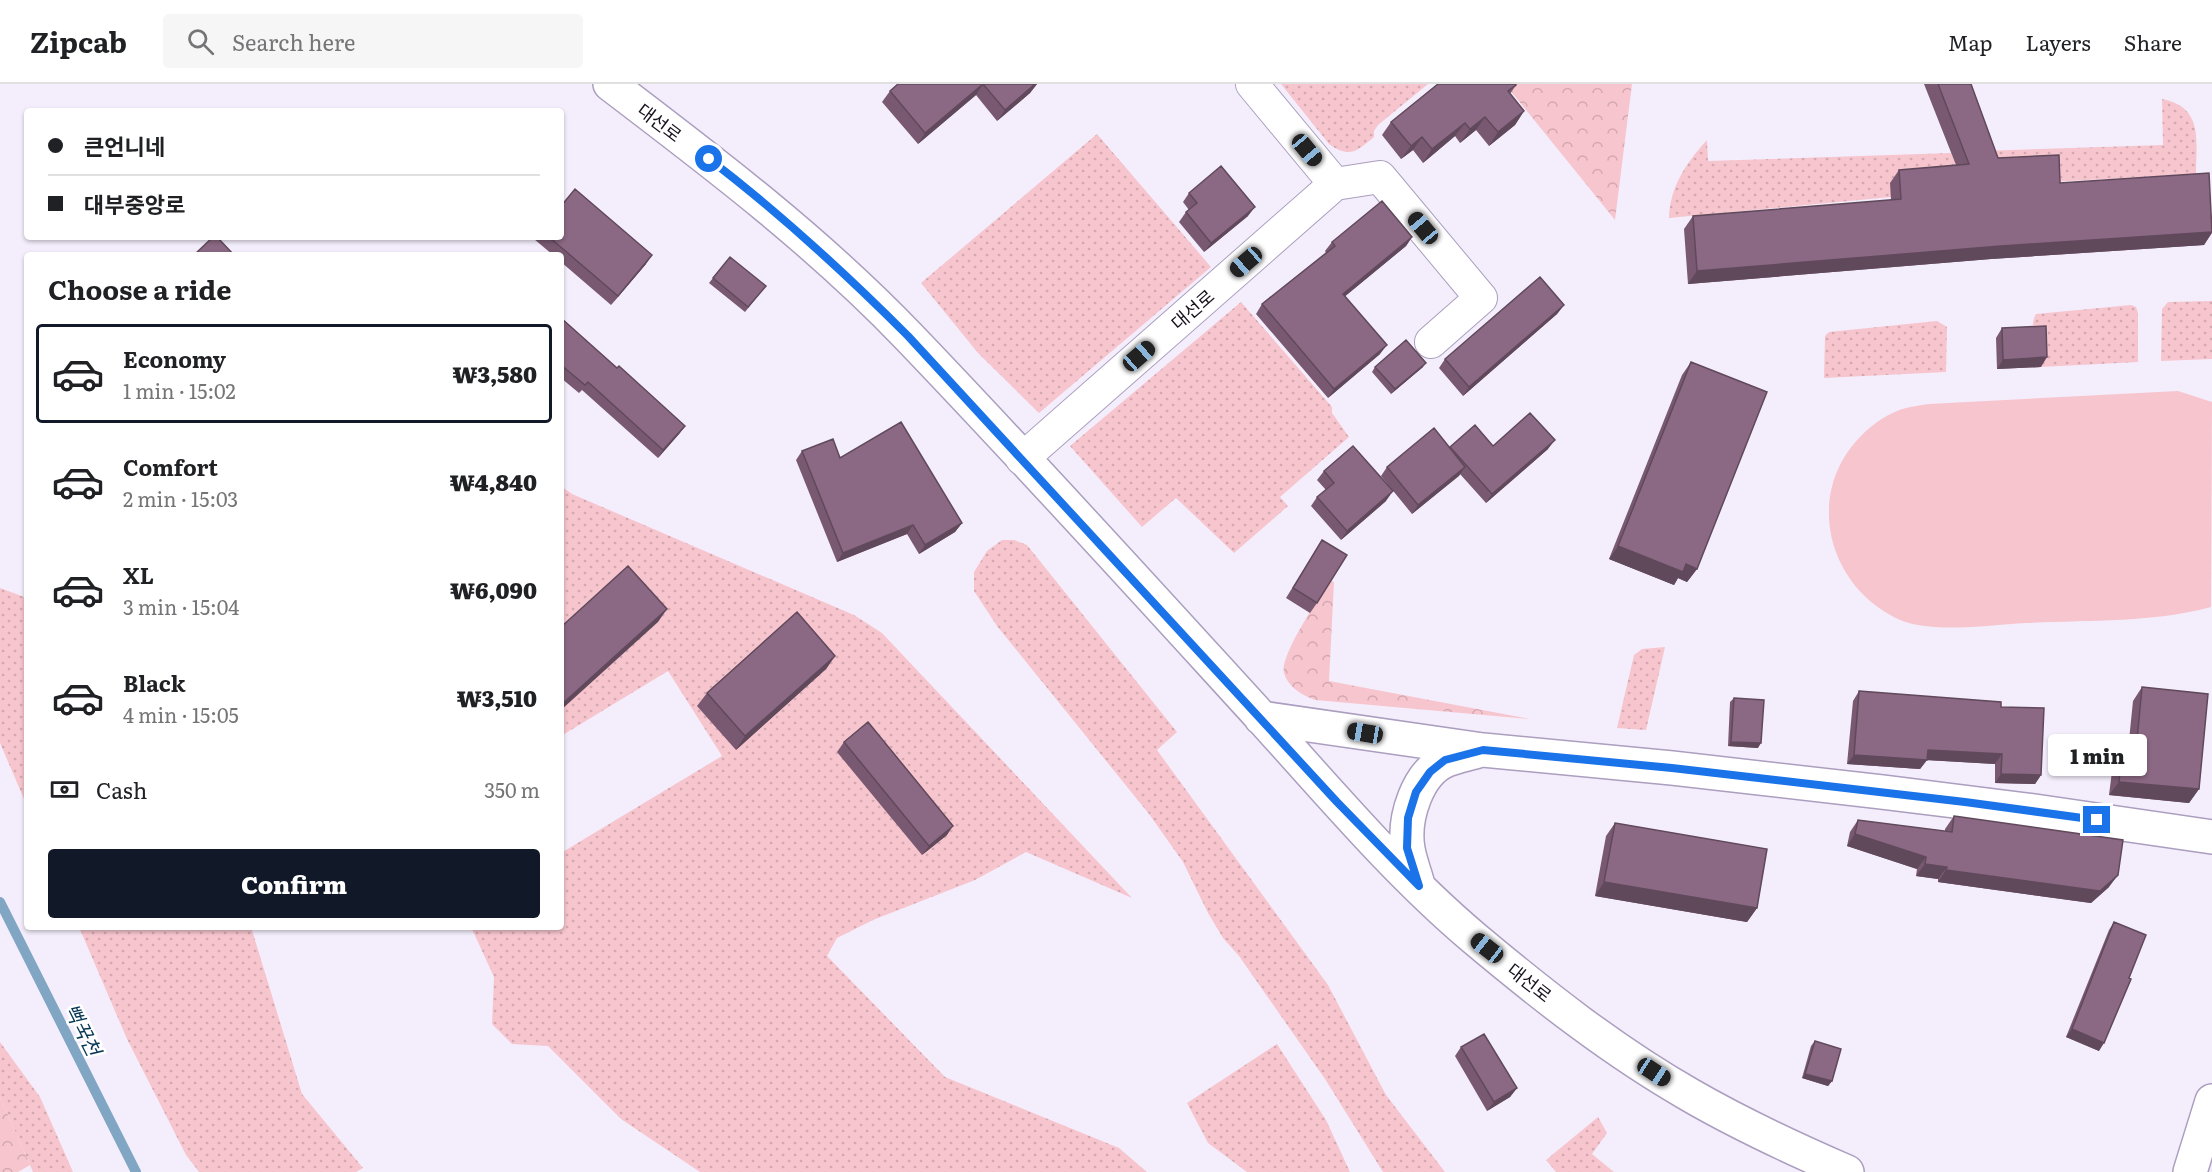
<!DOCTYPE html>
<html lang="en">
<head>
<meta charset="utf-8">
<style>
	:root { --surface:#fff; --page:#f6f6f6; --text:#202124; --muted:#757577; --line:#e0e0e0; --accent:#111827 }
	body { margin:0; font-family:Literata,"Noto Sans KR",serif; background:var(--page); color:var(--text); height:100vh; display:flex; flex-direction:column; font-size:22px; white-space:nowrap }
	* { box-sizing:border-box; margin:0 }
	p { font-size:20px; color:var(--muted) }
	.icon { flex:none; width:33px; height:33px; fill:none; stroke:currentColor; stroke-width:2; stroke-linecap:round; stroke-linejoin:round }
	.map { position:relative; flex:1; overflow:hidden }
	.details { position:absolute; left:24px; top:168px; width:540px; height:678px; display:flex; flex-direction:column; background:var(--surface); border-radius:6px; box-shadow:0 2px 4px #0004 }
	.details>* { flex:none }
	.hud { position:absolute; left:24px; top:24px; width:540px; height:132px; border-radius:6px; box-shadow:0 2px 4px #0004; display:grid; align-content:center; height:132px; padding:0 24px; background:var(--surface) }
	.end { position:absolute; width:27px; height:27px; margin:-14px; border:8px solid #1a73e8; background:#fff; box-shadow:0 0 0 3px #fff }
	.from { border-radius:50% }
	.bubble { position:absolute; height:42px; border-radius:6px; background:var(--surface); box-shadow:0 2px 4px #0004; font-size:20px; font-weight:800; line-height:42px; text-align:center }
	.car { position:absolute; width:18px; height:36px; margin:-18px -9px; border-radius:8px; box-shadow:0 0 4px 2px #0007; background:linear-gradient(#222 24%,#8ab4d8 0 40%,#222 0 76%,#8ab4d8 0 86%,#222 0) }
	.hud b { display:flex; align-items:center; gap:21px; height:57px; font-size:22px }
	.hud b+b { border-top:2px solid var(--line) }
	.hud i { width:15px; height:15px; background:var(--text) }
	ul { padding:0; list-style:none }
	li { display:flex; align-items:center; gap:18px; height:99px; margin:0 12px 9px; padding:0 12px; border:3px solid transparent; border-radius:6px }
	li div { flex:1 }
	li b { display:block; font-size:22px }
	li em { font-style:normal; font-weight:800 }
	li.current { border-color:var(--accent) }
	li>.icon { width:54px; height:54px; stroke-width:1.5 }
	h2 { padding:0 24px; font-size:27px; line-height:72px }
	.pay { display:flex; align-items:center; gap:15px; height:66px; padding:0 24px; font-size:22px }
	.pay p { margin-inline-start:auto }
	.button { display:flex; gap:12px; margin-top:auto; padding:12px 24px }
	.button a { flex:1; height:69px; border-radius:6px; background:var(--accent); color:#fff; font-size:24px; font-weight:800; line-height:69px; text-align:center }
	header { display:flex; align-items:center; gap:36px; box-sizing:border-box; height:84px; padding:0 30px; background:var(--surface); border-bottom:2px solid var(--line) }
	header strong { font-size:28px }
	nav { display:flex; gap:33px; margin-inline-start:auto; font-size:21px }
	.search { width:420px; height:54px; background:var(--page); display:flex; align-items:center; gap:15px; box-sizing:border-box; padding:0 21px; border-radius:6px; color:var(--muted); font-size:22px }
	.map>svg:first-child { display:block }
	.grass { fill:url(#grass-dots) }
	.forest { fill:url(#forest-crowns) }
	.garden { fill:#f7c5ce }
	.lines { fill:none; stroke-linecap:round; stroke-linejoin:round }
	.stream { stroke:#80a6c3; stroke-width:10 }
	.minor-casing { stroke:#ab9ebf; stroke-width:34 }
	.tertiary-casing { stroke:#ab9ebf; stroke-width:36 }
	.minor { stroke:#fff; stroke-width:32 }
	.tertiary { stroke:#fff; stroke-width:33 }
	.wall { fill:#785971 }
	.shaded-wall { fill:#61495c }
	.building { fill:#8b6883; stroke:#61495c; stroke-width:1.5 }
	.route { stroke:#1a73e8; stroke-width:8 }
	.labels { text-anchor:middle; dominant-baseline:central; stroke-width:5; stroke-linejoin:round; paint-order:stroke }
	.street-label { font-size:18px; fill:#16111d; stroke:#fff }
	.water-label { font-size:20px; font-style:italic; fill:#053754; stroke:#fff }
</style>
</head>
<body>
<header>
<strong>Zipcab</strong>
<div class="search"><svg class="icon" aria-label="search" viewBox="0 0 24 24"><circle cx="10" cy="10" r="6"/><path d="M15 15l6 6"/></svg>Search here</div>
<nav><a>Map</a><a>Layers</a><a>Share</a></nav>
</header>
<div class="map">
<svg width="2212" height="1088" viewBox="0 0 2212 1088">
	<defs>
		<pattern id="grass-dots" width="8" height="8" patternUnits="userSpaceOnUse" patternTransform="scale(1.5)"><rect width="8" height="8" fill="#f7c5ce"/><path d="M2 2h.1M6 6h.1" fill="none" stroke="#d3a8b0" stroke-width="1.8" stroke-linecap="round"/></pattern>
		<pattern id="forest-crowns" width="20" height="18" patternUnits="userSpaceOnUse" patternTransform="scale(1.5)"><rect width="20" height="18" fill="#f7c5ce"/><path d="M2 6a3 3 0 1 1 6 0M12 15a3 3 0 1 1 6 0" fill="none" stroke="#d3a8b0"/></pattern>
	</defs>
	<rect width="100%" height="100%" fill="#f4eefc"/>
	<path class="grass" d="M1281 0H1428L1378 41 1374 47V53C1357 67 1350 75 1329 60Z
		M2162 15C2204 23 2196 57 2196 90L2050 98 2012 86 1981 67 2163 61Z
		M1097 50 1211 183 1039 329 978 269 921 199Z
		M1707 56 1708 77 1951 69 1955 78V94L1891 113 1669 134C1670 103 1686 79 1707 56Z
		M2212 217V275L2161 277 2162 225 2168 218Z
		M1241 218 1332 323V329L1349 353 1280 413 1288 422 1234 469 1176 414 1142 443 1070 362Z
		M2131 221 2136 223 2138 229V278L2041 283C2038 268 2028 243 2036 230Z
		M1937 237 1947 243 1946 288 1824 294 1825 252 1829 248Z
		M561 402 572 410 854 531 882 549 1132 814 1026 768 975 796 873 836 837 854 827 872 945 993 1119 1064 1147 1088H700L621 1035 548 962 512 960 492 940 494 893 471 843H561V769L722 672 668 587 561 652Z
		M1002 456H1014L1027 461 1177 648 1157 666 1328 901 1386 1011 1445 1088H1383L1325 995 1239 872 1223 854 1208 829 1183 778 1149 730 997 542 974 507V488L987 467Z
		M0 504 27 514V722L0 659Z
		M1665 563 1646 646 1617 644 1634 571 1642 565Z
		M79 843H251L302 1010 363 1084 356 1088H199L186 1071 127 955Z
		M0 958 40 1013 73 1088H33L0 1013Z
		M1277 960 1326 1036 1350 1088H1247L1208 1059 1187 1019Z
		M1598 1033 1607 1049 1592 1070 1614 1088H1556L1546 1076Z"/>
	<path class="forest" d="M1505 0H1632L1615 136Z
		M1330 496 1334 498 1329 597 1530 635 1315 616C1302 611 1288 603 1284 589 1279 572 1320 513 1330 496Z
		M0 1013 30 1081 18 1088H0Z"/>
	<path class="garden" d="M2178 307 2212 318 2211 523C2152 539 2087 536 2026 539 1992 541 1952 547 1918 541 1910 540 1899 536 1892 532 1825 496 1806 407 1861 352 1872 340 1890 328 1906 324 1914 322 1922 321 1929 320Z"/>
	<g class="lines">
		<path class="stream" d="M0 818 136 1088"/>
		<defs>
			<path id="minor" d="M1252 0 1335 100
				M1022 375 1335 100 1380 93 1481 214 1431 258"/>
			<path id="tertiary" d="M610 0C714 79 818 158 909 253 1028 377 1144 505 1260 632 1329 708 1396 788 1474 854 1542 911 1613 967 1690 1011 1740 1040 1794 1065 1847 1088
				M1261 634 1483 666 1672 684 1882 708 2027 726 2212 753
				M1418 801C1415 789 1410 777 1408 765 1403 735 1417 688 1447 676 1457 672 1468 670 1478 667
				M2190 1088 2212 1017"/>
		</defs>
		<use href="#minor" class="minor-casing"/>
		<use href="#tertiary" class="tertiary-casing"/>
		<use href="#minor" class="minor"/>
		<use href="#tertiary" class="tertiary"/>
	</g>
	<path class="wall" d="M898 0H1037L1030 9 997 37 976 11 918 60 882 18 890 7Z
		M1924 0H1971L1998 74 2060 99 2212 135V149L2204 161 1991 175 1688 200 1684 145 1693 132 1891 116 1890 99 1899 86 1956 81Z
		M1516 1 1510 10 1524 27 1515 41 1489 62 1476 46 1460 59 1455 52 1423 79 1413 66 1401 75 1382 51 1391 38Z
		M1189 109 1248 132 1204 168 1179 138 1186 128 1189 126 1183 118Z
		M536 153H561L646 180 611 221 561 178V171H553L534 155Z
		M1412 153 1406 162 1345 212 1380 270 1328 314 1256 230 1262 220 1326 169 1325 167 1332 158Z
		M713 194 766 202 745 228 709 199Z
		M1564 221 1557 230 1463 312 1439 284 1445 275Z
		M561 234 617 284 685 342 679 350 658 374 582 306 579 309 561 294Z
		M2002 244 2041 283 1997 285 1996 254Z
		M1691 278 1697 485 1687 498 1678 494 1674 501 1609 475 1682 291Z
		M1375 283H1423L1391 310 1372 288Z
		M1475 341 1493 362 1548 365 1486 419 1460 390 1412 430 1381 392 1387 383 1450 364Z
		M802 367 840 374 962 439 955 448 919 470 907 450 837 478 796 376Z
		M1324 387 1386 417 1341 456 1311 422 1317 413 1326 406 1317 396Z
		M1322 456 1317 519 1310 529 1286 514Z
		M835 572 826 585 736 666 697 622 707 609Z
		M2142 603 2199 705 2189 719 2109 711 2113 679 2122 665 2128 666 2133 617Z
		M1859 607 2001 623 2041 691 2035 700 1995 699V680L1927 676 1920 685 1847 680 1853 617Z
		M1734 614 1758 664 1728 662 1730 618Z
		M844 658 947 751 922 771 837 668Z
		M1954 732 2109 803 2091 819 1938 798V795L1916 792 1917 785 1847 762 1850 748 1858 736 1945 747V745Z
		M1615 739 1757 824 1747 838 1595 812 1606 752Z
		M2114 838 2099 967 2066 953 2109 846Z
		M1815 957 1832 997 1828 1002 1802 994 1811 962Z
		M1461 963 1517 1004 1510 1013 1487 1027 1455 972Z"/>
	<path class="shaded-wall" d="M983 0 976 11 918 60 925 49Z
		M1035 0H1037L1030 9 997 37 1005 26Z
		M1524 27 1515 41 1489 62 1498 48Z
		M1485 33 1476 46 1460 59 1470 45Z
		M1465 39 1455 52 1423 79 1432 65Z
		M1422 53 1413 66 1401 75 1411 62Z
		M1255 123 1248 132 1204 168 1211 159Z
		M2212 148 2204 161 1991 175 1688 200 1697 187 2001 162Z
		M1412 153 1406 162 1337 219 1343 210Z
		M652 171 646 180 611 221 618 212Z
		M1564 221 1557 230 1463 312 1469 303Z
		M1387 261 1380 270 1328 314 1334 305Z
		M2047 273 2041 283 1997 285 2003 276Z
		M1426 279 1423 283 1391 310 1395 305Z
		M685 342 679 350 658 374 663 366Z
		M1555 356 1548 365 1486 419 1492 410Z
		M1465 383 1459 392 1412 430 1418 421Z
		M1393 407 1386 417 1341 456 1347 447Z
		M962 439 955 448 919 470 925 461Z
		M913 441 907 450 837 478 843 469Z
		M1618 462 1686 480 1697 485 1687 498 1678 494 1674 501 1609 475Z
		M667 525 658 538 561 626V621Z
		M835 572 826 585 736 666 745 652Z
		M1731 658 1761 659 1758 664 1728 662Z
		M1928 666 2002 670 1995 680 1925 676H1927L1920 685 1847 680 1854 671Z
		M2001 690 2041 691 2035 700 1995 699Z
		M2119 698 2199 705 2189 719 2109 711Z
		M953 742 947 751 922 771 929 762Z
		M1855 750 1926 773 1917 785 1847 762Z
		M1925 780 1947 783 1938 795 1916 792Z
		M1946 786 2118 791 2109 803 2091 819 1938 798Z
		M1604 798 1757 824 1747 838 1595 812Z
		M2072 945 2104 959 2099 967 2066 953Z
		M1805 990 1832 997 1828 1002 1802 994Z
		M1517 1004 1510 1013 1487 1027 1494 1018Z"/>
	<path class="building" d="M898 0H1035L1005 26 983 0 925 49 890 7Z
		M1438 0H1516V1L1508 7 1524 27 1498 48 1485 33 1470 45 1465 39 1432 65 1422 53 1411 62 1391 38Z
		M1938 0H1971L1998 74 2059 71 2060 99 2209 89 2212 148 2001 162 1697 187 1693 132 1901 115 1899 86 1969 80Z
		M1221 82 1255 123 1211 159 1186 128 1197 119 1189 109Z
		M575 105 652 171 618 212 549 153H561V122Z
		M1382 117 1412 153 1343 210 1387 261 1334 305 1262 220 1335 162 1332 158Z
		M213 153H217L234 171H194Z
		M730 173 766 202 748 223 713 194Z
		M1540 193 1564 221 1469 303 1445 275Z
		M561 234 617 284 619 282 685 342 663 366 588 298 585 301 561 281Z
		M2046 242 2047 273 2003 276 2002 244Z
		M1406 256 1426 279 1395 305 1375 283Z
		M1691 278 1767 308 1697 485 1686 480 1683 488 1618 462Z
		M1530 329 1555 356 1492 410 1450 363 1475 341 1493 362Z
		M901 338 962 439 925 461 913 441 843 469 802 367 833 355 840 374Z
		M1434 344 1465 383 1418 421 1387 383Z
		M1353 362 1393 407 1347 447 1317 413 1334 399 1324 387Z
		M1322 456 1347 471 1317 519 1293 504Z
		M628 482 667 525 561 621V543Z
		M797 528 835 572 745 652 707 609Z
		M2142 603 2208 610 2199 705 2119 698 2122 665 2136 667Z
		M1859 607 2001 618V623L2044 624 2041 691 2001 690 2002 670 1928 666 1927 676 1854 671Z
		M1734 614 1764 616 1761 659 1731 658Z
		M868 638 953 742 929 762 844 658Z
		M1954 732 2123 756 2118 791 2100 807 1946 786 1947 783 1925 780 1926 773 1855 750 1858 736 1952 748Z
		M1615 739 1767 765 1757 824 1604 798Z
		M2114 838 2146 851 2129 894 2131 895 2104 959 2072 945Z
		M1484 950 1517 1004 1494 1018 1461 963Z
		M1815 957 1841 965 1832 997 1805 990Z"/>
	<g class="lines">
		<path class="route" d="M709 75C780 129 845 189 908 252L1337 718 1419 802 1407 764 1408 734 1416 708 1430 688 1445 676 1483 666 1672 684 1965 718 2097 736"/>
	</g>
	<g class="labels">
		<g class="street-label">
			<text transform="translate(660 38) rotate(37)">대선로</text>
			<text transform="translate(1192 225) rotate(-41)">대선로</text>
			<text transform="translate(1530 898) rotate(38)">대선로</text>
		</g>
		<g class="water-label">
			<text transform="translate(84 945) rotate(63)">뻑꾹천</text>
		</g>
	</g>
</svg>
<i class="end from" style="left:709px;top:75px"></i>
<i class="end" style="left:2097px;top:736px"></i>
<div class="bubble" style="left:2048px;top:650px;width:99px">1 min</div>
<i class="car" style="left:1307px;top:66px;rotate:140deg"></i>
<i class="car" style="left:1423px;top:144px;rotate:320deg"></i>
<i class="car" style="left:1246px;top:178px;rotate:229deg"></i>
<i class="car" style="left:1139px;top:272px;rotate:49deg"></i>
<i class="car" style="left:1365px;top:649px;rotate:279deg"></i>
<i class="car" style="left:1487px;top:864px;rotate:308deg"></i>
<i class="car" style="left:1654px;top:988px;rotate:123deg"></i>
<div class="hud">
<b><i class="from"></i>큰언니네</b>
<b><i></i>대부중앙로</b>
</div>
<section class="details">
<h2>Choose a ride</h2>
<ul>
<li class="current"><svg class="icon" aria-label="car" viewBox="0 0 24 24"><path d="M5 17H2v-5l4-1 3-4h7l3 4 3 1v5h-3M9 17h6M6 11h13"/><circle cx="7" cy="17" r="2"/><circle cx="17" cy="17" r="2"/></svg><div><b>Economy</b><p>1 min · 15:02</p></div><em>₩3,580</em></li>
<li><svg class="icon" aria-label="car" viewBox="0 0 24 24"><path d="M5 17H2v-5l4-1 3-4h7l3 4 3 1v5h-3M9 17h6M6 11h13"/><circle cx="7" cy="17" r="2"/><circle cx="17" cy="17" r="2"/></svg><div><b>Comfort</b><p>2 min · 15:03</p></div><em>₩4,840</em></li>
<li><svg class="icon" aria-label="car" viewBox="0 0 24 24"><path d="M5 17H2v-5l4-1 3-4h7l3 4 3 1v5h-3M9 17h6M6 11h13"/><circle cx="7" cy="17" r="2"/><circle cx="17" cy="17" r="2"/></svg><div><b>XL</b><p>3 min · 15:04</p></div><em>₩6,090</em></li>
<li><svg class="icon" aria-label="car" viewBox="0 0 24 24"><path d="M5 17H2v-5l4-1 3-4h7l3 4 3 1v5h-3M9 17h6M6 11h13"/><circle cx="7" cy="17" r="2"/><circle cx="17" cy="17" r="2"/></svg><div><b>Black</b><p>4 min · 15:05</p></div><em>₩3,510</em></li>
</ul>
<div class="pay"><svg class="icon" aria-label="cash" viewBox="0 0 24 24"><path d="M3 7h18v10H3z"/><circle cx="12" cy="12" r="2"/></svg>Cash<p>350 m</p></div>
<div class="button"><a>Confirm</a></div>
</section>
</div>
</body>
</html>
